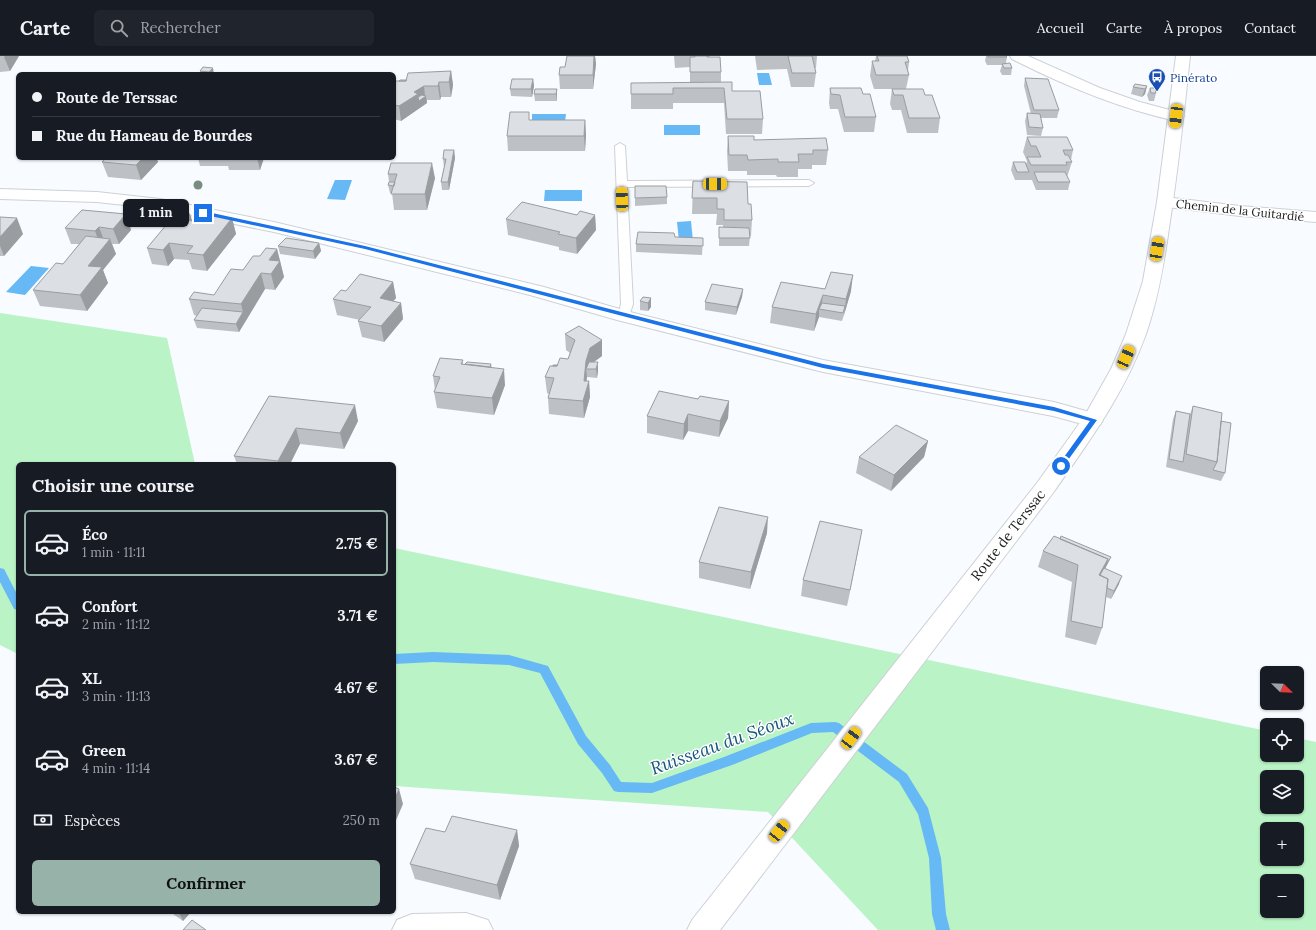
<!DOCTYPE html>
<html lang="fr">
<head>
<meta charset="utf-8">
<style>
	:root { --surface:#171b24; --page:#20242c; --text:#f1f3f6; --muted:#9ea1a6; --line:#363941; --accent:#97b2a9 }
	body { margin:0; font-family:Lora,serif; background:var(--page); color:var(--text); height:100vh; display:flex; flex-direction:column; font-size:15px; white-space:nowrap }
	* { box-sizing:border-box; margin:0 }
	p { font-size:13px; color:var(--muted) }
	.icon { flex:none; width:22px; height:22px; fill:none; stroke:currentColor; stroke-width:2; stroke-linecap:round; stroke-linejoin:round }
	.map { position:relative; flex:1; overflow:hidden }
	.drawer { position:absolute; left:16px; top:406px; width:380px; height:452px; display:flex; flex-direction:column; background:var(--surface); border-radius:6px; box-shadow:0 1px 3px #0004 }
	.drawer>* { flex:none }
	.top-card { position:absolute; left:16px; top:16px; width:380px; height:88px; border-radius:6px; box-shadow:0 1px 3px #0004; display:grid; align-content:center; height:88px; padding:0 16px; background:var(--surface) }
	.needle { width:26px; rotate:113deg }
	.controls { position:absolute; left:1260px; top:610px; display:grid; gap:8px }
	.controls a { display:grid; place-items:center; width:44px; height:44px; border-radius:6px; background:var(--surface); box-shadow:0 1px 3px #0004; font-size:20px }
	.end { position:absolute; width:18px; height:18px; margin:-9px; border:5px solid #1a73e8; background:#fff; box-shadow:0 0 0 2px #fff }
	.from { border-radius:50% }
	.bubble { position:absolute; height:28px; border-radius:6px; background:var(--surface); box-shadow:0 1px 3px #0004; font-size:13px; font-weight:700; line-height:28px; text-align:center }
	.car { position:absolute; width:12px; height:24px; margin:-12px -6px; border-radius:5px; box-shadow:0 0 3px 1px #0007; background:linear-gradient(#f5c518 24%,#345 0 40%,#f5c518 0 76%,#345 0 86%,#f5c518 0) }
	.top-card b { display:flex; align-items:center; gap:14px; height:38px; font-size:15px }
	.top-card b+b { border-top:1px solid var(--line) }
	.top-card i { width:10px; height:10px; background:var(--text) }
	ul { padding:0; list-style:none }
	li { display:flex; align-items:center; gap:12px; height:66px; margin:0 8px 6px; padding:0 8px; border:2px solid transparent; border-radius:6px }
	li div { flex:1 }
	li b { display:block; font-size:15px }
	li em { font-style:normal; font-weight:700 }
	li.active { border-color:var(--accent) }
	li>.icon { width:36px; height:36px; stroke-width:1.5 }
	h2 { padding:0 16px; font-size:18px; line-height:48px }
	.pay { display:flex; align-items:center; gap:10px; height:44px; padding:0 16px; font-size:15px }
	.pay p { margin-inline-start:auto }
	.primary-button { display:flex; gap:8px; margin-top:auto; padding:8px 16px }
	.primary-button a { flex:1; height:46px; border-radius:6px; background:var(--accent); color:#111; font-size:16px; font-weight:700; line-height:46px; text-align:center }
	header { display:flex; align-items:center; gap:24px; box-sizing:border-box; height:56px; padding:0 20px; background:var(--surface); border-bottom:1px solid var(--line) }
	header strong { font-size:19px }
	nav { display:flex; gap:22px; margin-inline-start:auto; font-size:14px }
	.search { width:280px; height:36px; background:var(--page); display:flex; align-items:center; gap:10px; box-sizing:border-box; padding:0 14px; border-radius:6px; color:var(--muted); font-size:15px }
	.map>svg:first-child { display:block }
	.green { fill:#baf3c5; fill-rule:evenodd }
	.water { fill:#66b9f4 }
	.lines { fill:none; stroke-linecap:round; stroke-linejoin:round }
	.stream { fill:#66b9f4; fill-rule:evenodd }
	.service-casing { stroke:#cdd1d5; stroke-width:2 }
	.minor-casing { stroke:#cdd1d5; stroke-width:2 }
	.tertiary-casing { stroke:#cdd1d5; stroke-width:2 }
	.service { fill:#fff; fill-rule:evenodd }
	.minor { fill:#fff; fill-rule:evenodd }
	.tertiary { fill:#fff; fill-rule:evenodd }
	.tree { fill:#788c80 }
	.wall { fill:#bdc1c5 }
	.shaded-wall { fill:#9a9da0 }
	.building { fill:#dce0e5; stroke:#9a9da0 }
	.route { fill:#1a73e8 }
	.labels { text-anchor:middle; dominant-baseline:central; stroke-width:3; stroke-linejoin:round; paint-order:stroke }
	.far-transit-label { font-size:12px; fill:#164399; stroke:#fff; text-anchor:start }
	.far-street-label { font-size:12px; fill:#1c1d1e; stroke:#fff }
	.street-label { font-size:14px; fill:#1c1d1e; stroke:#fff }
	.near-water-label { font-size:18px; font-style:italic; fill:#18577d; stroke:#fff }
</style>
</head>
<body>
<header>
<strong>Carte</strong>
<div class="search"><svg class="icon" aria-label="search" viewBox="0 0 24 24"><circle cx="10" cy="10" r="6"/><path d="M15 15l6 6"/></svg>Rechercher</div>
<nav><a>Accueil</a><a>Carte</a><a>À propos</a><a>Contact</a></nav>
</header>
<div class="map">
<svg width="1316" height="874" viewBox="0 0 1316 874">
	<rect width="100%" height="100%" fill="#f8fbff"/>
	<path class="green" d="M0 257 167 282 195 408H18V598L0 589Z
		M394 492 1267 675V699H1297V682L1316 686V874H878L768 756 394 730ZM1267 721H1297V751H1267ZM1267 773H1297V803H1267ZM1267 825H1297V855H1267Z"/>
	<path class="water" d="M757 17H769L772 29H759Z
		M532 58H566L565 66H532Z
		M664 69H700V79H664Z
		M335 124H352L345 144 327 143Z
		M545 134H582V145H544Z
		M691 165 693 185H679L677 166Z
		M31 210 49 212 25 239 6 236Z"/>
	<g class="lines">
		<path class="stream" d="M0 512 4 513 18 540V554L14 553 0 526Z
			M433 596 509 599 548 610 586 680 610 709 621 726 652 727 724 701 811 667 835 666 839 667 907 718 928 752 941 802 946 858 950 874H936L932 858 929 802 918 758 899 726 833 676 812 677 732 709 652 737 618 736 614 735 602 717 578 688 540 617 509 609 433 606 394 608V598Z"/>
		<defs>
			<path id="service" d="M620 87 625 90 627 125 809 124 814 127 809 130 627 131 633 248 628 263H620L618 260 621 248 615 90Z"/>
			<path id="minor" d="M1010 0H1028L1100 32 1140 46 1181 57 1184 60 1181 63 1176 65C1118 52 1065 30 1012 3Z
				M0 133 97 136 160 143 274 166 544 231 630 256 823 304 1054 346 1100 359 1103 364 1100 369 1093 371 1053 360 823 316 617 264 530 239 274 176 160 153 97 146 0 143Z
				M1165 141 1240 150 1316 156V166L1240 160 1159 150 1157 146 1159 142Z
				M466 857 488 864 493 874H392L397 864 412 858Z"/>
			<path id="tertiary" d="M1176 0H1190C1184 57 1178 115 1169 172 1164 208 1158 243 1146 278 1125 337 1088 387 1053 437L720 874H687L692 864 1037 427 1084 361 1111 313 1126 278 1143 225 1157 146Z"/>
		</defs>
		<use href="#service" class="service-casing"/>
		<use href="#minor" class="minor-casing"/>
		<use href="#tertiary" class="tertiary-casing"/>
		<use href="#service" class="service"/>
		<use href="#minor" class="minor"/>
		<use href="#tertiary" class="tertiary"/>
	</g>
	<circle class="tree" cx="198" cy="129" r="4.5"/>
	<path class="wall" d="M0 0H19L10 15 0 16Z
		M567 0H595L596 8 593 33H560L559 19 565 11Z
		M674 0H710V1L721 16V26L732 35 763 63 762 78H726L724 47H673V53H631V27H690V11L675 12Z
		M755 0H817L816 12H815L816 17 814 31H791L787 13 757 14Z
		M876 0H907L909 6 908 15 909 19 906 33H874L870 20 872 5H875Z
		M986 0H1006L1007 1 1006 7 1012 12 1011 19H1002L1000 15 1002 9H987L985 5Z
		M203 11 214 18H200V15Z
		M451 15 453 29 451 41H441L440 44H427V47L401 65 394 63V27Z
		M1025 22 1059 54 1057 62H1041L1043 72 1041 80 1027 79 1025 65 1027 57 1031 58 1024 30Z
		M533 23 534 30 532 41 511 40 510 33Z
		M1147 30 1145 38 1142 41 1131 38 1133 31Z
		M830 32 863 38 876 61 874 76H844L838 53H830L829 47Z
		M1150 32 1156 37 1154 45H1149L1147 39Z
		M557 33V45H535L534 38Z
		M892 33 925 39 940 62 938 77H907L901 54H892L890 48Z
		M530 64H585L586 79 585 95H508L507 80Z
		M728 80 828 94 826 109H812V113H798V121H777L776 119H747V115H728L727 95Z
		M1027 81 1073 94 1071 104 1072 106 1067 121 1070 126 1068 134H1036L1032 124H1015L1011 114 1013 106 1026 108 1027 105 1023 96Z
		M454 94 455 102 449 134H442L441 126 444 111 443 103Z
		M198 102H264L260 114H229L228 110H200Z
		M102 106H158L141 124 108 121Z
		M391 107 435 122 427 154H394L392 137H390L388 129 389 126 388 118Z
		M693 125 748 148 752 164 751 180H750L749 190H719V171H723V169H716L717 158H692Z
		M635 130 667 141V148L635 150Z
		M126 158 131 174 119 188H112L116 198 103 214 108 227 87 255 40 250 33 234 63 208 79 188H71L65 172Z
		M577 159H595L596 174 577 198 559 194V191L508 179 506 163Z
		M0 161 23 178 4 200H0Z
		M232 162 236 178 207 215 192 213 189 204 174 203 168 210 152 208 147 192 192 165 208 167Z
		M675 181 703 182 702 199 636 196V188Z
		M319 187 321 195 315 203 280 198 278 190Z
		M277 193 284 221 275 234 265 233 239 276 197 272 194 264 197 260 194 259 189 243 214 239 260 200Z
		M393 226 396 242 393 245 401 247 403 263 384 286 362 281 358 265 360 264 337 259 333 243 346 235Z
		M743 233 742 241 736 259 705 254V246Z
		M825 233 851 235 844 259 842 265 819 261 814 275 770 267 772 251Z
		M651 242V251L648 255 640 254V245Z
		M565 278 602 284V300L594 306 598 315 597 322 587 321 586 325H589L590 341 584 362 549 358 548 342 549 338 547 337 545 321 557 309 568 303 570 297 566 294Z
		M463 304V308H491L492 312 505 329 494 359 437 352 434 336 435 334 433 320Z
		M269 340 358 365 344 393 300 388 290 408H237L234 400Z
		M698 343 729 345 728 362 719 381 688 375 683 384 647 377V360Z
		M1193 350 1221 365 1225 417 1221 425 1166 411 1173 363 1176 355 1190 358Z
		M928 385 924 401 891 435 856 417 859 401Z
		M767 477 750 533 699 522V506Z
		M1060 483 1111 501 1105 513 1119 528 1111 543 1106 541 1102 572 1096 589 1065 581 1072 526 1038 511 1043 495Z
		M859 490 847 550 801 540 803 524Z
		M517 774 519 790 500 844 415 823 410 808 445 776Z
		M170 856H191L183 865Z"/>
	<path class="shaded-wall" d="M5 0H19L10 15 4 1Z
		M594 0H595L596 8 593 33V19Z
		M213 12 214 18H210L209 16Z
		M451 15 453 29 451 41 449 26Z
		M533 23 534 30 532 41 531 33Z
		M439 26 441 41 440 44 438 30Z
		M424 30 425 40H426L427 47 401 65 399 50 414 36Z
		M1147 30 1145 38 1142 41 1145 33Z
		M557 33V45L556 38Z
		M585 64 586 79 585 95 584 80Z
		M454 94 455 102 449 134 448 126Z
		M143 102H157L158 106 141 124 136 109Z
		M257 102H264L260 114Z
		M432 107 435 122 427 154 425 138Z
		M126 158 131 174 119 188 113 173Z
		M190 158 195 173 185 164Z
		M595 159 596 174 577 198 576 182Z
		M17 162 23 178 4 200 0 190V181Z
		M232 162 236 178 207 215 203 199Z
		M99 171 105 187 101 191 95 175Z
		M110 183 116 198 103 214 108 227 87 255 80 239 88 210Z
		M169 187 174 203 168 210 163 194Z
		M319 187 321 195 315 203 313 195Z
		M277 193 284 221 275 234 271 218 269 204Z
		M261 217 265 233 239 276 236 268 243 256 241 248Z
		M853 219 851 235 844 259 846 243Z
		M393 226 396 242 383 258 380 242Z
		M743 233 742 241 736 259 737 251Z
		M823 239 821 253H819V261L814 275 816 258Z
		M651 242V251L648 255V247Z
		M401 247 403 263 384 286 381 270Z
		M602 284V300L591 308 586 313 587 321 585 339 589 325 590 341 584 362 583 345 584 325 586 305 590 292Z
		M598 306V315L597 322 596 313Z
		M504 313 505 329 494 359 492 342Z
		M729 345 728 362 719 381 720 365Z
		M355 349 358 365 344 393 340 377Z
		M688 358V375L683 384 684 368Z
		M296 372 300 388 290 408H279L278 405Z
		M928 385 924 401 891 435 894 419Z
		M768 461 767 477 750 533 751 516Z
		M862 474 859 490 847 550 850 534Z
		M1111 501 1107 509 1097 527 1099 519 1108 503Z
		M1122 520 1119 528 1111 543 1114 535Z
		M399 733 403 748 394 769V744Z
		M517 774 519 790 500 844 497 829Z
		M180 856H191L183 865 179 857Z"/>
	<path class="building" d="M567 0H594L593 19H559L560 11H565Z
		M695 0H707V1H720L721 16H690V1H695Z
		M788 0H812L816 17H792Z
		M877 0H907L909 6H905L909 19H876L872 5H879Z
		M988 0H1006L1007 1H988Z
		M1010 7 1012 12H1004L1002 8Z
		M203 11 213 12 209 16 200 15Z
		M451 15 449 26H439L438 30H424L414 36 418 38 399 50 394 49V27L396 25H406L408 17Z
		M1025 22 1048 23 1059 54H1034Z
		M512 23H533L531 33H510Z
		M400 24H407L406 25H399Z
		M732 26V35H760L763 63H727L724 32H673V38H631V27Z
		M1135 28 1147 30 1145 33 1133 31Z
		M830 32H861L863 38H870L876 61H845L840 39 831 38Z
		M1150 32H1155L1156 37H1151Z
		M535 33H557L556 38H534Z
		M892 33H923L925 39H932L940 62H909L903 39H894Z
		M422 39 426 40 419 45 418 41Z
		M510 56H529V64H585L584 80H507Z
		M1027 57 1040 58 1043 72 1029 71Z
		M728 80H754V84L826 82 828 94H813V98H798L799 106H778V103L748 104 747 99H729Z
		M1027 81H1067L1073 94H1063L1065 99H1068L1072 106H1066L1067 109H1031L1027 101H1041L1036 90H1031Z
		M444 94H454L448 126H441L446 103H443Z
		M106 102H143L136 109 102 106Z
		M1013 106H1025L1029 116H1017Z
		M391 107H432L425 138H391L397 118H388Z
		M1034 116H1065L1070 126H1038Z
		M693 125 747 126 748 148H751L752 164H724V153H717V142H692Z
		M389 126H395L394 130 388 129Z
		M635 130H666L667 141 635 142Z
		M522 146 577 159 580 155 595 159 576 182 558 178 560 176 506 163Z
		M82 154 126 158 113 173 99 171 95 175 65 172Z
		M177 156 190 158 185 164 208 167 214 160 232 162 203 199 187 197 193 190 169 187 163 194 147 192Z
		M0 161 17 162 0 181Z
		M719 171 749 172 750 182H719Z
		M638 176 674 177 675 181 703 182V190L636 188Z
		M86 180 110 183 88 210 102 211 80 239 33 234 56 207 63 208Z
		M286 182 319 187 313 195 278 190Z
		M266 192 277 193 269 204 280 205 271 218 261 217 241 248 189 243 194 236 214 239 231 213 243 214 253 200H260Z
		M831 216 853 219 846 243 823 239 816 258 772 251 781 226 825 233Z
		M360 218 393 226 380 242 401 247 381 270 358 265 371 251 333 243 341 234 346 235Z
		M712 228 743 233 737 251 705 246Z
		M643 241 651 242 648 247 640 245Z
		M822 247 845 250 843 257 819 253Z
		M202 252 243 256 236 268 194 264Z
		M579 270 602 284 590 292 586 305 584 325H589L583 345 548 342 554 322 545 321 550 310H557L560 302 568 303 575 284 565 278Z
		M440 302 463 304 461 308 504 313 492 342 434 336 440 321 433 320Z
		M467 306 491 308 490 311 465 308Z
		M589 306H598L596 313H586Z
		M553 309H557V310H553Z
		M659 335 698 343 700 340 729 345 720 365 688 358 684 368 647 360Z
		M269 340 355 349 340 377 296 372 278 405 234 400Z
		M1193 350 1222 357 1217 406 1186 398Z
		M1176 355 1190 358 1183 406 1169 403Z
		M1221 365 1231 367 1225 417 1213 414 1217 406Z
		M896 369 928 385 894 419 859 401Z
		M719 451 768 461 751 516 699 506Z
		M820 465 862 474 850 534 803 524Z
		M1054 480 1108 503 1099 519 1108 523 1102 572 1071 565 1078 509 1043 495Z
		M1061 480 1111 501 1105 510 1108 503 1060 483Z
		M1104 512 1122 520 1114 535 1107 532 1108 523 1100 519Z
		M394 731 399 733 394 744Z
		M452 760 517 774 497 829 410 808 426 772 445 776Z
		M192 864 206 874H183Z"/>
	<path class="route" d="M203 155 365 190 823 308 1054 351 1097 364 1063 411 1061 412 1058 410 1059 408 1090 365 1054 355 823 312 365 193 201 158 200 157Z"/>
	<defs>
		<symbol id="bus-pin" viewBox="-11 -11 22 30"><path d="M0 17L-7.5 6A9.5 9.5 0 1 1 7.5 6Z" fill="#1a4fb4" stroke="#fff"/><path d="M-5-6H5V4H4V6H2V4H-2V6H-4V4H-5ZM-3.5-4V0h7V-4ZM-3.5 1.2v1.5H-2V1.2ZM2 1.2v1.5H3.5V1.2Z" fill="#fff"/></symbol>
	</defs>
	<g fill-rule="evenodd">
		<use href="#bus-pin" x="1147" y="11" width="20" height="27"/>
	</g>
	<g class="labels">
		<g class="far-transit-label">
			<text x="1170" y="21">Pinérato</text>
		</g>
		<g class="far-street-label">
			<text transform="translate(1240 154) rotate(6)">Chemin de la Guitardié</text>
		</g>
		<g class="street-label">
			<text transform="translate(1008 479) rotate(-52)">Route de Terssac</text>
		</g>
		<g class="near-water-label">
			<text transform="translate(722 687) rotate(-20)">Ruisseau du Séoux</text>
		</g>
	</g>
</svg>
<div class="controls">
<a><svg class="needle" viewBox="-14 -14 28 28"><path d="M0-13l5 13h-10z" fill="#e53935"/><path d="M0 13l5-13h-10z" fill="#9ea1a6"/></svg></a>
<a><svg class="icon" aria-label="locate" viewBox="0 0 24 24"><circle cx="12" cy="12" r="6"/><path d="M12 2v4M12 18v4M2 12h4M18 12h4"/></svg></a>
<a><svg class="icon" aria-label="layers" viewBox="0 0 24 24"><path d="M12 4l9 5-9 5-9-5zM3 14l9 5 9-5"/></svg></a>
<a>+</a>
<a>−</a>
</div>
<i class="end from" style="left:1061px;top:410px"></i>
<i class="end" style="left:203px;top:157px"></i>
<div class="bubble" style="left:123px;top:143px;width:66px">1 min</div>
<i class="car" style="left:1176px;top:60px;rotate:187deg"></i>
<i class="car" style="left:715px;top:128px;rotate:90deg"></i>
<i class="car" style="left:622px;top:143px;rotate:358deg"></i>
<i class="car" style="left:1157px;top:193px;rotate:9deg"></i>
<i class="car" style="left:1126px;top:301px;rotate:24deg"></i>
<i class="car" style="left:851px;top:682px;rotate:37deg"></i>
<i class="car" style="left:779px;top:775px;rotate:38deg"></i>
<div class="top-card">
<b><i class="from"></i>Route de Terssac</b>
<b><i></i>Rue du Hameau de Bourdes</b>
</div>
<section class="drawer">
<h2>Choisir une course</h2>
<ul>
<li class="active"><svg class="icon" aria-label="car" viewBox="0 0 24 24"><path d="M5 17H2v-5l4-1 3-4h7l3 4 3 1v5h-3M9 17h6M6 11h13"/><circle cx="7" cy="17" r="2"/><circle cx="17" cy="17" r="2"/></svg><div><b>Éco</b><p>1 min · 11:11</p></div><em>2.75 €</em></li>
<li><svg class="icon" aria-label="car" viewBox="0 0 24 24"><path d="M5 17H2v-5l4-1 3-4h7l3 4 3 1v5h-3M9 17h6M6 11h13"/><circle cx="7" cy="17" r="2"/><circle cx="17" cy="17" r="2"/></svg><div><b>Confort</b><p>2 min · 11:12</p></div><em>3.71 €</em></li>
<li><svg class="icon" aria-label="car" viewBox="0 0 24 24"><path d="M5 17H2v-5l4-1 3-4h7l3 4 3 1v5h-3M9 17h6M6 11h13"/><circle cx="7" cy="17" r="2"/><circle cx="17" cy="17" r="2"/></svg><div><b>XL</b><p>3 min · 11:13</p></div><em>4.67 €</em></li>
<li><svg class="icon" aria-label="car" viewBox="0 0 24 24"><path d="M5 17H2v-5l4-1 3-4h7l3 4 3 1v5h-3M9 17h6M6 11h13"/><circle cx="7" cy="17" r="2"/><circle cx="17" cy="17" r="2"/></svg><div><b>Green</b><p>4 min · 11:14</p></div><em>3.67 €</em></li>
</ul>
<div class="pay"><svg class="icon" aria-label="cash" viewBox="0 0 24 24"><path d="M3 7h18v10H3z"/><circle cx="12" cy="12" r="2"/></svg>Espèces<p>250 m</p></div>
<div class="primary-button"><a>Confirmer</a></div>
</section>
</div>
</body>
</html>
